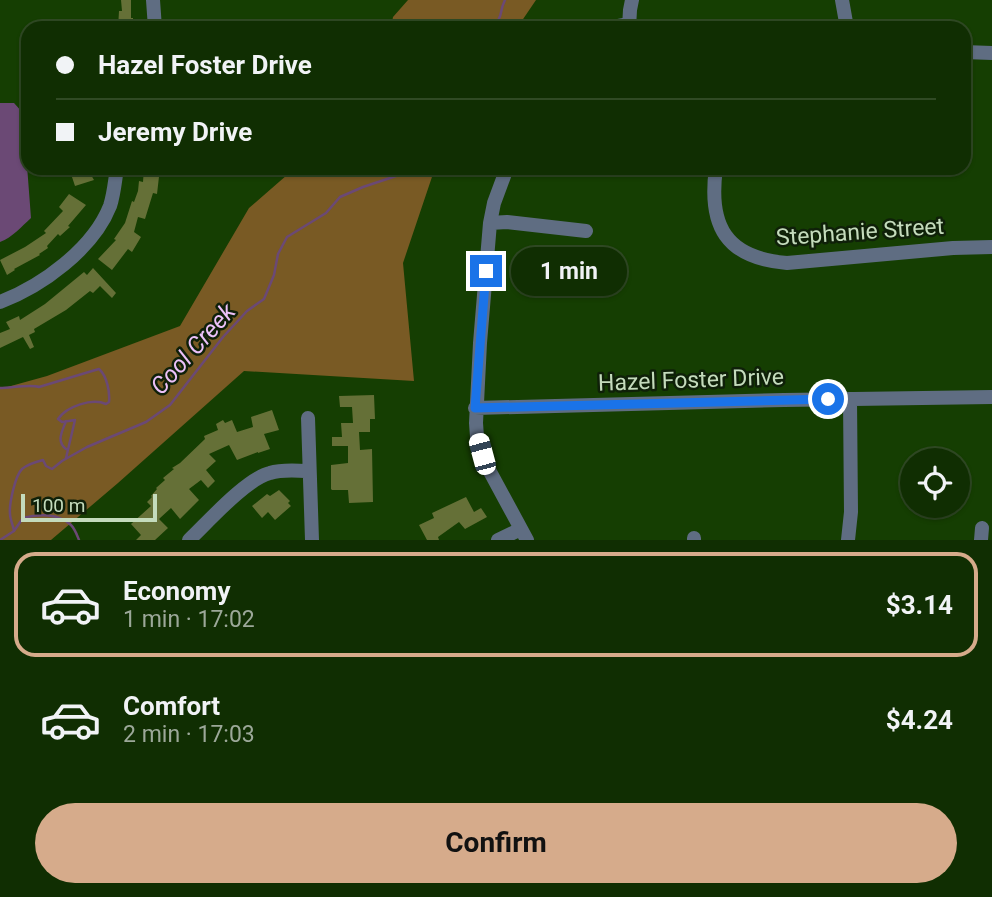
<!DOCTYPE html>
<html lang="en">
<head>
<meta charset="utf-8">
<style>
	:root { --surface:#102e02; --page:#19360c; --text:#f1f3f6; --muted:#9ca899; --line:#304a24; --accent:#d6ab8b }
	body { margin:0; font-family:Roboto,sans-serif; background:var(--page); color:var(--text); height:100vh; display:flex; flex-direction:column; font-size:26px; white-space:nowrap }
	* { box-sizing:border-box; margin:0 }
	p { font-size:23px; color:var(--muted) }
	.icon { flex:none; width:38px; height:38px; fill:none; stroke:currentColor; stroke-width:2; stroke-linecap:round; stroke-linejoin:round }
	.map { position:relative; height:540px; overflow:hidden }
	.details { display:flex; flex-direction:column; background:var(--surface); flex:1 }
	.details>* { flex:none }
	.banner { position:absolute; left:21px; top:21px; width:950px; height:154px; border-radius:21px; box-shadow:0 2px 5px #0004,0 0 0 2px var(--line); display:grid; align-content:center; height:154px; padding:0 35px; background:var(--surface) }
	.controls { position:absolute; left:900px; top:448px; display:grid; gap:14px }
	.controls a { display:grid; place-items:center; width:70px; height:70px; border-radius:50%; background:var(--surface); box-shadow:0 2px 5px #0004,0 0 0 2px var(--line); font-size:35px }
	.scale { position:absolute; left:21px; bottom:18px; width:136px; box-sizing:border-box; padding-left:7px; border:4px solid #c4dbbc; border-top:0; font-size:19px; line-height:24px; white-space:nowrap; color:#c4dbbc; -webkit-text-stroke:5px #0f2009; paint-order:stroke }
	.end { position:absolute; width:32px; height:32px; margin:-16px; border:9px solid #1a73e8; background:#fff; box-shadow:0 0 0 4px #fff }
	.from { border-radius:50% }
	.bubble { position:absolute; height:49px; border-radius:24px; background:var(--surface); box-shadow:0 2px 5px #0004,0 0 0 2px var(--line); font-size:23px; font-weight:700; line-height:49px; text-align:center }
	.car { position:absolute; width:21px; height:42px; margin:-21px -10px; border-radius:9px; box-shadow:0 0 5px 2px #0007; background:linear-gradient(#fff 24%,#345 0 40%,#fff 0 76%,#345 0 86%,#fff 0) }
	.banner b { display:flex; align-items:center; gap:24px; height:66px; font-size:26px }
	.banner b+b { border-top:2px solid var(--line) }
	.banner i { width:18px; height:18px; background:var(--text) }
	ul { padding:12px 0 0; list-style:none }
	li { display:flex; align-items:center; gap:21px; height:105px; margin:0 14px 10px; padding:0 21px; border:4px solid transparent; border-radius:21px }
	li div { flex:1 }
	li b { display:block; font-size:26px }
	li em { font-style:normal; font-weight:700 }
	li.current { border-color:var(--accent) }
	li>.icon { width:63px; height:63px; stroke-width:1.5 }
	.button { display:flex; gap:14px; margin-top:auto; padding:14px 35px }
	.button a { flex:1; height:80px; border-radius:42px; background:var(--accent); color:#111; font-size:28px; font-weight:700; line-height:80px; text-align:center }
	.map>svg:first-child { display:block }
	.forest { fill:#795a24 }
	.water { fill:#6b4975 }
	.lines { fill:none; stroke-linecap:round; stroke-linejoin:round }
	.stream { stroke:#6b4975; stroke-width:2.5 }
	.building { fill:#657037 }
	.minor { stroke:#5f6d82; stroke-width:14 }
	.route { stroke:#1a73e8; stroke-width:9 }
	.labels { text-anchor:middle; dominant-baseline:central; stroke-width:5; stroke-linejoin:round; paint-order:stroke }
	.street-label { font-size:23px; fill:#c4dbbc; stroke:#0f2009 }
	.water-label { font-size:24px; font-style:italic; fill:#ecc1f9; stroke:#0f2009 }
</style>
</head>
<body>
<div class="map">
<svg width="992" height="540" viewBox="0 0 992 540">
	<rect width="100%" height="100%" fill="#153e02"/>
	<path class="forest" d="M408 0H536L517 28H391L393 17Z
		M295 168H435L403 263 414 381 244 371 118 483 51 540H0V389L47 376 180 326 249 208Z"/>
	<path class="water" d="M0 103H14L23 113 31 218C21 227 13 237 0 242Z"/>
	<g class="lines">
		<path class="stream" d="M491 28C505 15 498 14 505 0
			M0 388C11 388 30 384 39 387L92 371 99 369C107 376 110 392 109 402L106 404C92 398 67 406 58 419L62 422 75 420 66 458
			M66 421C62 432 56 441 66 449
			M14 531C13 525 10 519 10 514 9 504 15 476 22 469 28 464 35 462 43 460L46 466 52 469 62 461 87 447 146 422 170 405 223 337 247 311 264 299 274 275 278 254 287 237 326 213 340 197 363 187 396 176 406 168
			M0 540 14 531 23 518C37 514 59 513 71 525 75 529 77 535 79 540"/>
	</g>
	<path class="building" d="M121 0H131V18H133V28H118L119 11H122Z
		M75 168H87L94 180 75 186 71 174 77 173Z
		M144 168H160L157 194 153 193 145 219 138 217 134 232 141 237 132 252 128 249 112 270 98 259 116 240 114 239 125 223 132 201 134 202 138 191 139 181 143 182Z
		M69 194 86 205 68 226 70 227 60 236 58 234 47 246 48 248 39 254 40 255 14 269 15 270 7 275 0 260 25 247 46 233 44 231 63 211 59 207Z
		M93 268 116 293 112 298 100 286 93 293 90 291 66 310 34 329 35 332 29 335 34 347 30 349 23 337 0 348V333L10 329 6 322 19 316 20 320 45 304 84 272 87 275Z
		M374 395 375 419H370V432H359L360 450 372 449 373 502 349 503 348 490H332L331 489V465L348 463V446H332V437H342L341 423H353L352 407H340L339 396Z
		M272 410 279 430 264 434 270 449 258 453V452L237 460 229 445 209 454 216 461 206 470 215 481 208 488 201 480 189 489 199 500 180 519 171 508 159 519 168 528 155 540H136L141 535 131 524 151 506 147 502 152 497 151 496 157 489 156 488 165 480 163 478 174 469 172 468 180 463 205 439 204 436 218 430 216 424 223 420 225 423 232 420 237 432 253 427 251 417Z
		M279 490 290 501 288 503 291 506 275 520 268 512 262 518 252 506 267 494 270 496Z
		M466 497 474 512 481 508 487 517 465 529 459 522 438 537 439 540H427L419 525 434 518 432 513Z"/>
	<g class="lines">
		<path class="minor" d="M153 0 155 28
			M842 0 847 28
			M608 28 629 24
			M629 28 630 10 632 0
			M964 52 992 53
			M507 168 494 203 490 223 480 343 476 423 477 437 488 468 527 540
			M716 168C708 226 726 258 787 263L953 248 992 247
			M490 223 507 222 586 231
			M0 302C42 286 93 249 110 206 114 194 115 180 117 168
			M475 408 784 400 992 397
			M308 418 312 540
			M189 540C208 522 246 479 270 473 283 469 296 471 309 471
			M498 540 521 529
			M694 540V538
			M848 540 851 512 850 399
			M981 540 982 528"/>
	</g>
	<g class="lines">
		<path class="route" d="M486 271 475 408 828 399"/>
	</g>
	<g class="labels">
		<g class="street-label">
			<text transform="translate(860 232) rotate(-4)">Stephanie Street</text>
			<text transform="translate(691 380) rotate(-2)">Hazel Foster Drive</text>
		</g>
		<g class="water-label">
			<text transform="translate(193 349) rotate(-48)">Cool Creek</text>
		</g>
	</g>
</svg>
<div class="controls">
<a><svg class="icon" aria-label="locate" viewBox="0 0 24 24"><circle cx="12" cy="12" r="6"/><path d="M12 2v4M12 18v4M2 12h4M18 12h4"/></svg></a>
</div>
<div class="scale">100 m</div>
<i class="end from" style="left:828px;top:399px"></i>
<i class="end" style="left:486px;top:271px"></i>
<div class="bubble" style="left:511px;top:247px;width:116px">1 min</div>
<i class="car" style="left:482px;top:454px;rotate:345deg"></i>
<div class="banner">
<b><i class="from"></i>Hazel Foster Drive</b>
<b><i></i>Jeremy Drive</b>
</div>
</div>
<section class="details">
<ul>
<li class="current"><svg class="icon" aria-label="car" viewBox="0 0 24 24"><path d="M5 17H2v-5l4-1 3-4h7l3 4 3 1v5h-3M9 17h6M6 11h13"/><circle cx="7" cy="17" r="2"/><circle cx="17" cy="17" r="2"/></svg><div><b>Economy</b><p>1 min · 17:02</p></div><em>$3.14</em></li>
<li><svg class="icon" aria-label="car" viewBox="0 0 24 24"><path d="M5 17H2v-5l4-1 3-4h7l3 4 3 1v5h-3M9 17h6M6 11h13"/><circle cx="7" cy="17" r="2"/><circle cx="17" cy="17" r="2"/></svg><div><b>Comfort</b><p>2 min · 17:03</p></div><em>$4.24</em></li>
</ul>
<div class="button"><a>Confirm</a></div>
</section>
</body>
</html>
